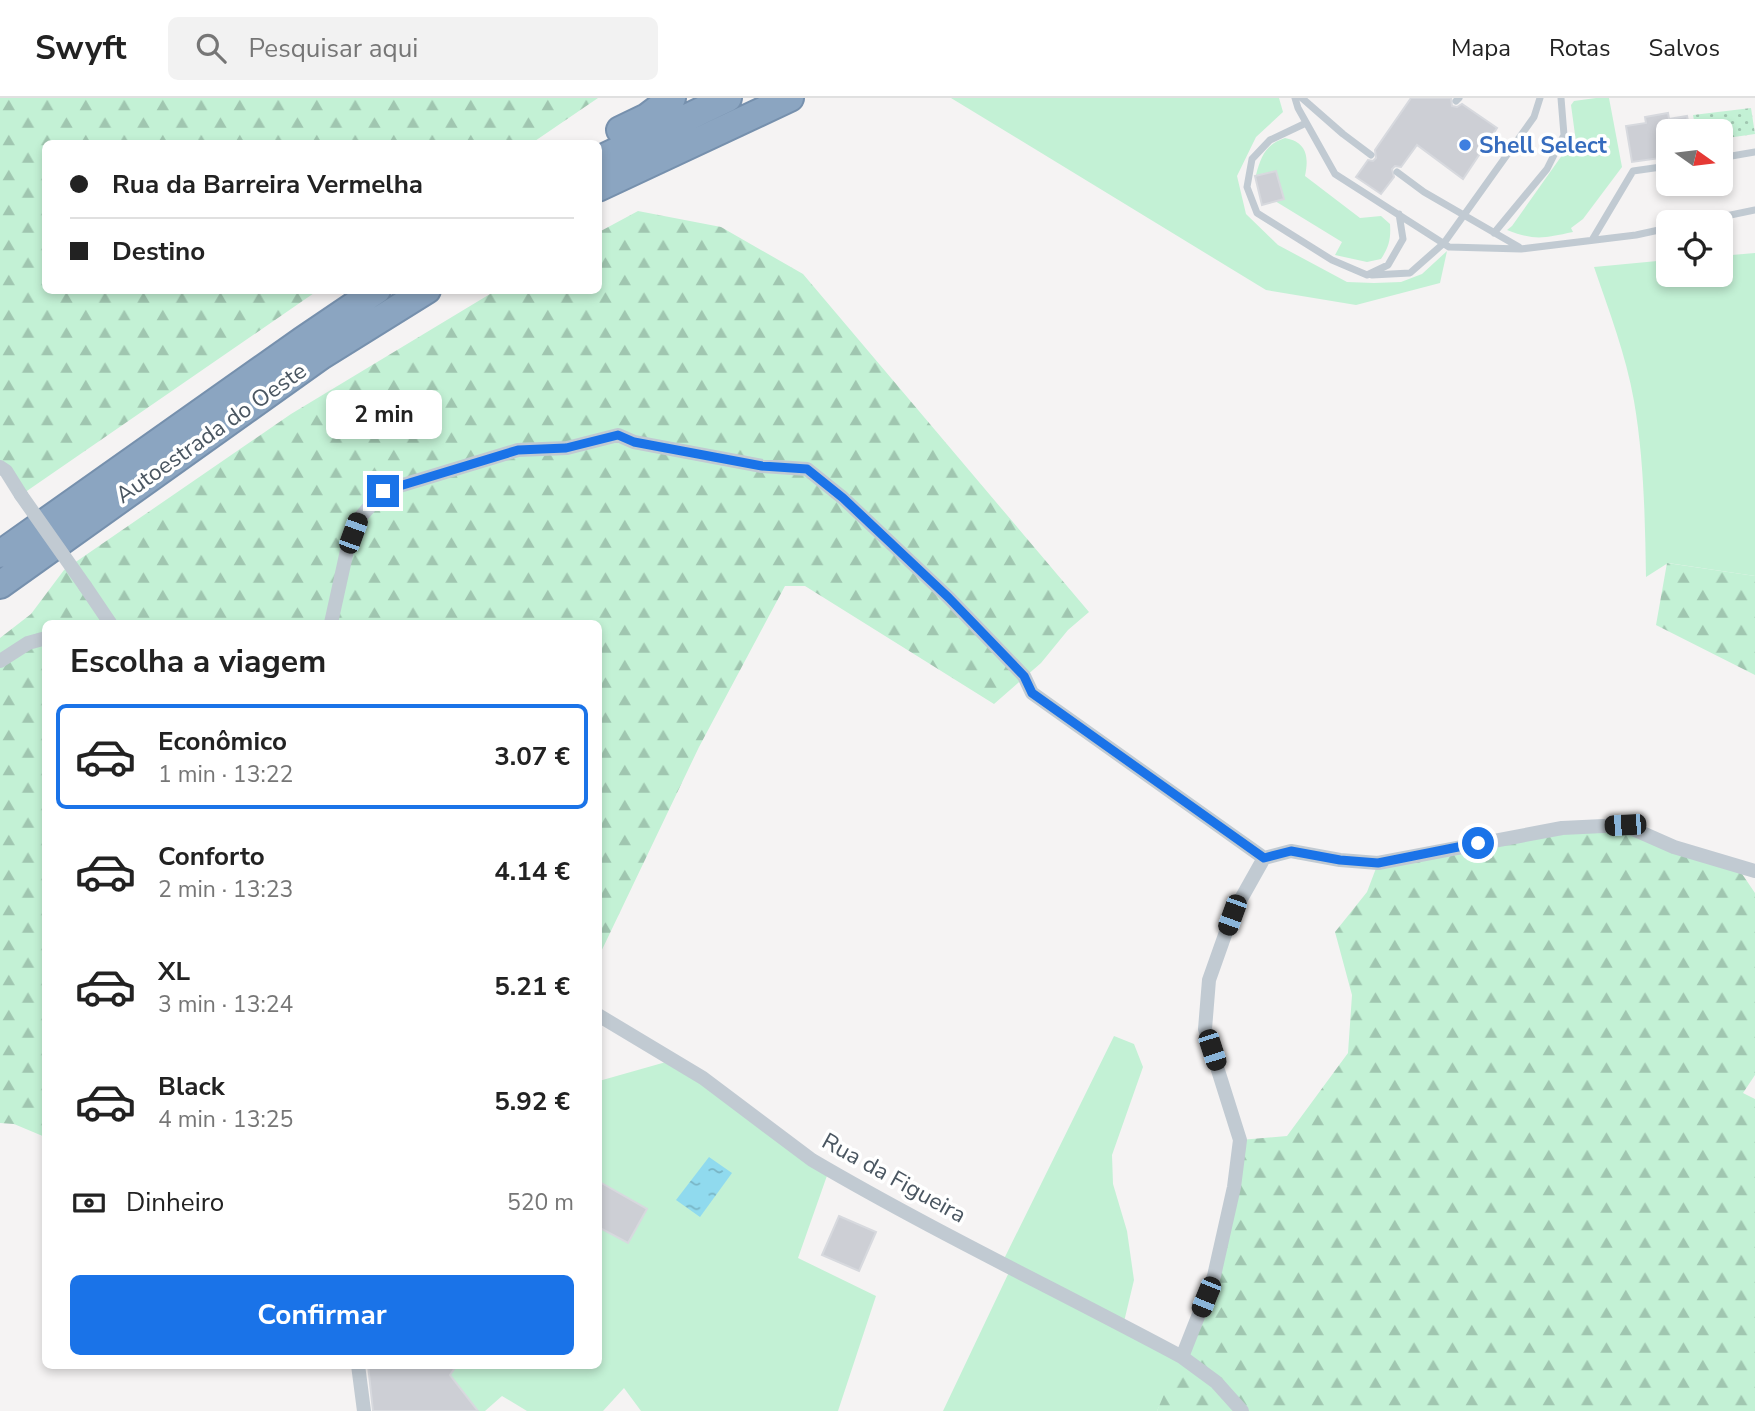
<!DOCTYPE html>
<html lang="pt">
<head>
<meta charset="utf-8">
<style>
	:root { --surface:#fff; --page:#f2f2f2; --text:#222; --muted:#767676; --line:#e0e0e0; --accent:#1a73e8 }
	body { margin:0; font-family:"Nunito Sans",sans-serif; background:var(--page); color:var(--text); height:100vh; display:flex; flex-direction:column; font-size:26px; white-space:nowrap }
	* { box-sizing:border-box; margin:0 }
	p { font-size:23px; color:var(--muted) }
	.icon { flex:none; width:38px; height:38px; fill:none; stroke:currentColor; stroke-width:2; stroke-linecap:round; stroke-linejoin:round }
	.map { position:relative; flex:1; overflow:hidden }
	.panel { position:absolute; left:42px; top:522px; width:560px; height:749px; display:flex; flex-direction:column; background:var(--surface); border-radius:10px; box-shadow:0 4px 10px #0003 }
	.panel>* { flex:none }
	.hud { position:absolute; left:42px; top:42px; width:560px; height:154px; border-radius:10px; box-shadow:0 4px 10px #0003; display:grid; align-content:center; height:154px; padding:0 28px; background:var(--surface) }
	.needle { width:46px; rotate:104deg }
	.controls { position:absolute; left:1656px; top:21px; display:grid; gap:14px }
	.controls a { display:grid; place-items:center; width:77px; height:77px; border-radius:10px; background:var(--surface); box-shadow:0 4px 10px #0003; font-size:35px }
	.end { position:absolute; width:32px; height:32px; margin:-16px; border:9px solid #1a73e8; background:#fff; box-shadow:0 0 0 4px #fff }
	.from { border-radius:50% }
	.bubble { position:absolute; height:49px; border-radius:10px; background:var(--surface); box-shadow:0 4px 10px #0003; font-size:23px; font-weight:700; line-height:49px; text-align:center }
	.car { position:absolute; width:21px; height:42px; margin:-21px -10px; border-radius:9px; box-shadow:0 0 5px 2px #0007; background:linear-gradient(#222 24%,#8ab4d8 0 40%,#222 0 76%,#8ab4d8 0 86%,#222 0) }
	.hud b { display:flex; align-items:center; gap:24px; height:66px; font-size:26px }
	.hud b+b { border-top:2px solid var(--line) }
	.hud i { width:18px; height:18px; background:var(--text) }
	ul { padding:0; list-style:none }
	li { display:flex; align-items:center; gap:21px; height:105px; margin:0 14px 10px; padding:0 14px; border:4px solid transparent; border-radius:10px }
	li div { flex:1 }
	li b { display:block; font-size:26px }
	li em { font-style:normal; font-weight:700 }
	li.on { border-color:var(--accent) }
	li>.icon { width:63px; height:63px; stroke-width:1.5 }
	h2 { padding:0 28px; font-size:32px; line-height:84px }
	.pay { display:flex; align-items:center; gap:18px; height:77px; padding:0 28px; font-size:26px }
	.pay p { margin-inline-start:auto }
	.button { display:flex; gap:14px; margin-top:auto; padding:14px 28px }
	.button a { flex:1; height:80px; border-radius:10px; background:var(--accent); color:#fff; font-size:28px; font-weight:700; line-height:80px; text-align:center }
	header { display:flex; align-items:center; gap:42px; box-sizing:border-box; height:98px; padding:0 35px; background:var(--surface); border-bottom:2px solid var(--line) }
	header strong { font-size:33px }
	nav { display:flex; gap:38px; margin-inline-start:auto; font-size:24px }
	.search { width:490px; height:63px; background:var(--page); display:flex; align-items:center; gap:18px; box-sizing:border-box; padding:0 24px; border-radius:10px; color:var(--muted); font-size:26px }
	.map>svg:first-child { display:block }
	.green { fill:#c3f1d5 }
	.forest { fill:url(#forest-firs) }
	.park { fill:url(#park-dots) }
	.water { fill:url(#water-ripples) }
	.building { fill:#cdcfd5; stroke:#d7d9de; stroke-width:2 }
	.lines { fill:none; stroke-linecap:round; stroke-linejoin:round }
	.highway-casing { stroke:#7690ad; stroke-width:30 }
	.lane { stroke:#c1cad2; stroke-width:7 }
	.street { stroke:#c1cad2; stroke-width:14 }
	.highway { stroke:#8ba5c1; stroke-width:26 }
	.street-bridge { stroke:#c1cad2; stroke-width:14 }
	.route { stroke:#1a73e8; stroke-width:9 }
	.shop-dot { fill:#3f7fe0; stroke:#fff; stroke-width:2.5 }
	.labels { text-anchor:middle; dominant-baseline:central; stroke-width:7; stroke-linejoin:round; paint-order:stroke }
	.shop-label { font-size:23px; font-weight:bold; fill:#366cbe; stroke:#fff; text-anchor:start }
	.street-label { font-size:23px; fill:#4a5661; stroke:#fff }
</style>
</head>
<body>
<header>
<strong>Swyft</strong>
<div class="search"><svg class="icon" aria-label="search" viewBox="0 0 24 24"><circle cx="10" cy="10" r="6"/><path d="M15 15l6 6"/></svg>Pesquisar aqui</div>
<nav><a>Mapa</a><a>Rotas</a><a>Salvos</a></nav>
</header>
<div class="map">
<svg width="1755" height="1313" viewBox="0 0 1755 1313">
	<defs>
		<pattern id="forest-firs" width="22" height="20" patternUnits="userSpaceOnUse" patternTransform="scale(1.75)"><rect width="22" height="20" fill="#c3f1d5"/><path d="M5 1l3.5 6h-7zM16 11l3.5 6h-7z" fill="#a0c6b0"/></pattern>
		<pattern id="park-dots" width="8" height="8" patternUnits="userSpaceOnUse" patternTransform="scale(1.75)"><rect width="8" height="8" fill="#c3f1d5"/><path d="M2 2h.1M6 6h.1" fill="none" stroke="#a0c6b0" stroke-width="1.8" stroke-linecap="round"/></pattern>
		<pattern id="water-ripples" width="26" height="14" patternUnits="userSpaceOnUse" patternTransform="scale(1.75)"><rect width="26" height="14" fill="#90daee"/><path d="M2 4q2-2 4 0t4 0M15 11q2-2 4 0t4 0" fill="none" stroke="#78b4c4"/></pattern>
	</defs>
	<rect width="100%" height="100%" fill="#f5f3f3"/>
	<path class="green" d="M951 0H1279L1283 14 1256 39 1237 78 1246 116 1278 147 1347 184 1374 185 1401 184 1422 176 1447 153 1440 185 1356 207 1266 192Z
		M1596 0H1609L1622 69 1583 121 1571 130 1573 134C1544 140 1535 143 1507 132L1512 128 1570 46 1576 44 1571 7 1574 3Z
		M1285 40C1307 44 1309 59 1305 78L1360 120 1381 118 1390 126C1391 141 1389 149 1381 161L1367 164 1335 157 1342 144 1275 103V73L1256 77C1261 58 1266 46 1285 40Z
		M1755 155V478L1668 465 1646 479C1645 420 1644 361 1634 303 1626 257 1609 213 1594 169L1668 162V177H1720V158Z
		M1114 938 1134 946 1143 969 1112 1057 1113 1086 1127 1133 1134 1182 1123 1228 1182 1259 1157 1313H943L1011 1170 1002 1165Z
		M673 962 829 1072 798 1160 876 1198 838 1313H641L624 1290 603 1313H527L502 1298 485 1313H478L450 1277 457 1267H598L599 983Z"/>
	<path class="forest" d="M0 0H598L532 45 46 46V192L317 193 21 397 0 369Z
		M638 113 721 129 803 176 1089 514 1068 532 1041 565 994 606 805 488H785L699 649 599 858 598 525H46L45 1039 14 1026 0 1025V540L31 516 64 472 291 316 495 193 598 192 599 134Z
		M1667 465 1755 478V577L1656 527Z
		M1624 727 1736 767 1755 795V977L1743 995 1755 1001V1313H1157L1214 1178 1240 1042 1287 1038 1348 955 1352 897 1335 834 1367 794 1378 765Z"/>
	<path class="park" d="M1751 10 1755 36 1720 41V33H1696L1693 17Z"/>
	<path class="water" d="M709 1059 732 1075 700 1119 676 1102Z"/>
	<path class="building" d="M1411 0H1451L1452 8 1457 9 1462 6 1497 30 1463 81 1417 47 1401 69 1395 68 1392 71 1394 79 1381 96 1356 79 1368 62 1373 63 1376 60 1375 52Z
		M1668 15 1669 21 1687 18 1690 33H1668V59L1632 64 1626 28 1646 25 1645 19Z
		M1276 73 1284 101 1262 107 1255 78Z
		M598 1083 647 1111 628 1145 598 1129Z
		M839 1118 876 1134 859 1173 822 1157Z
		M368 1267H457L450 1277 478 1313H373Z"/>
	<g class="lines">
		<defs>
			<path id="highway" d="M620 32 647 19 672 0
				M598 62 728 0
				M598 90 790 0
				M0 456 303 242 377 192
				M0 487 321 258 427 192"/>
		</defs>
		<use href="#highway" class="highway-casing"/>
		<path class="lane" d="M1295 0 1298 10 1335 76 1449 149 1521 151 1636 137 1668 130
			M1302 0 1343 36 1371 57
			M1456 3 1459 0
			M1306 25 1270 42 1252 61 1247 89 1257 115 1332 162 1367 177 1388 167 1403 141 1399 116
			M1720 60 1755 54
			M1397 74 1424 94 1519 149
			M1697 124 1755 112
			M1494 135 1547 71 1564 37 1561 0
			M1592 142 1633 73 1668 68
			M1372 177 1410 175 1444 145 1534 19 1540 0"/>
		<path class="street" d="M0 369 6 373 21 397
			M85 488 110 525
			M331 525 348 448 358 422 383 393 518 352 567 350 618 337 634 344 762 368 807 371 843 400 949 500 1024 578 1032 595 1264 760
			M0 563 28 545 46 540
			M598 917 703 980 812 1062C933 1133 1059 1193 1182 1259L1216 1284 1242 1313
			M1182 1259 1214 1178 1234 1089 1240 1042 1205 931 1209 882 1232 817 1264 760 1291 753 1340 762 1378 765 1562 730 1624 727 1674 749 1755 773
			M358 1267 364 1313"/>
		<use href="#highway" class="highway"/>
		<path class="street-bridge" d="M21 397 85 488"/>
	</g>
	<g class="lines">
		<path class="route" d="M383 393 518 352 566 350 618 337 634 344 762 368 807 371 843 400 949 500 1024 578 1032 595 1264 760 1291 753 1340 762 1378 765 1478 745"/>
	</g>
	<circle class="shop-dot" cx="1465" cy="47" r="7"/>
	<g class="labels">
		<g class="shop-label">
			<text x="1479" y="47">Shell Select</text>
		</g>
		<g class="street-label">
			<text transform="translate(211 335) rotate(-35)">Autoestrada do Oeste</text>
			<text transform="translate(894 1080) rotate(29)">Rua da Figueira</text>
		</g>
	</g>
</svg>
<div class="controls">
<a><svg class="needle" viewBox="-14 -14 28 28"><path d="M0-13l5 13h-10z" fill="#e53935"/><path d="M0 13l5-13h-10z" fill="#767676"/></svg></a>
<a><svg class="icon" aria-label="locate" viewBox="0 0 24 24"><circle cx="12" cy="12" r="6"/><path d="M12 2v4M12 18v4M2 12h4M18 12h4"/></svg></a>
</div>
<i class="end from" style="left:1478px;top:745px"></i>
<i class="end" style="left:383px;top:393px"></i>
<div class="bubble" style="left:326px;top:292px;width:116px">2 min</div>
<i class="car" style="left:353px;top:435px;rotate:20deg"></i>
<i class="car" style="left:1625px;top:727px;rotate:267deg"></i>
<i class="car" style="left:1232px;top:817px;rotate:200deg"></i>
<i class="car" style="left:1212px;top:952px;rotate:162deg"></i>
<i class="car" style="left:1206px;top:1199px;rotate:202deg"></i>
<div class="hud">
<b><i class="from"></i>Rua da Barreira Vermelha</b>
<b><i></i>Destino</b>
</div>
<section class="panel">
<h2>Escolha a viagem</h2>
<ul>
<li class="on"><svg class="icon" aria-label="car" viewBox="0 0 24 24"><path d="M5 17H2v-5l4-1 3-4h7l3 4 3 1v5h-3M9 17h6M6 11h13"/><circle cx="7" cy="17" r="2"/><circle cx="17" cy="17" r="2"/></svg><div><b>Econômico</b><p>1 min · 13:22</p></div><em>3.07 €</em></li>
<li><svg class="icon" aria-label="car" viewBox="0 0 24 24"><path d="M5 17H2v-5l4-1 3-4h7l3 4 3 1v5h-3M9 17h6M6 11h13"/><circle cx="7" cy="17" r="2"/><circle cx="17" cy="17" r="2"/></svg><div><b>Conforto</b><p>2 min · 13:23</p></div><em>4.14 €</em></li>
<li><svg class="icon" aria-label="car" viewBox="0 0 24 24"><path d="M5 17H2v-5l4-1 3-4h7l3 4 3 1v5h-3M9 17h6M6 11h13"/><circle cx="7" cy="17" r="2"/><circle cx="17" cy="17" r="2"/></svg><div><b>XL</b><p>3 min · 13:24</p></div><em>5.21 €</em></li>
<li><svg class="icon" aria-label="car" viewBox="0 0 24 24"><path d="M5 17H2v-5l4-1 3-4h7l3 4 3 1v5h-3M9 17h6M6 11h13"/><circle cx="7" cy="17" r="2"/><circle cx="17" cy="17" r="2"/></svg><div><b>Black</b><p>4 min · 13:25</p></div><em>5.92 €</em></li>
</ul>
<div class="pay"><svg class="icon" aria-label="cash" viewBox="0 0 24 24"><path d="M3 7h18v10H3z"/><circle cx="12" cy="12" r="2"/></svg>Dinheiro<p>520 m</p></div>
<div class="button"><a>Confirmar</a></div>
</section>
</div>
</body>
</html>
